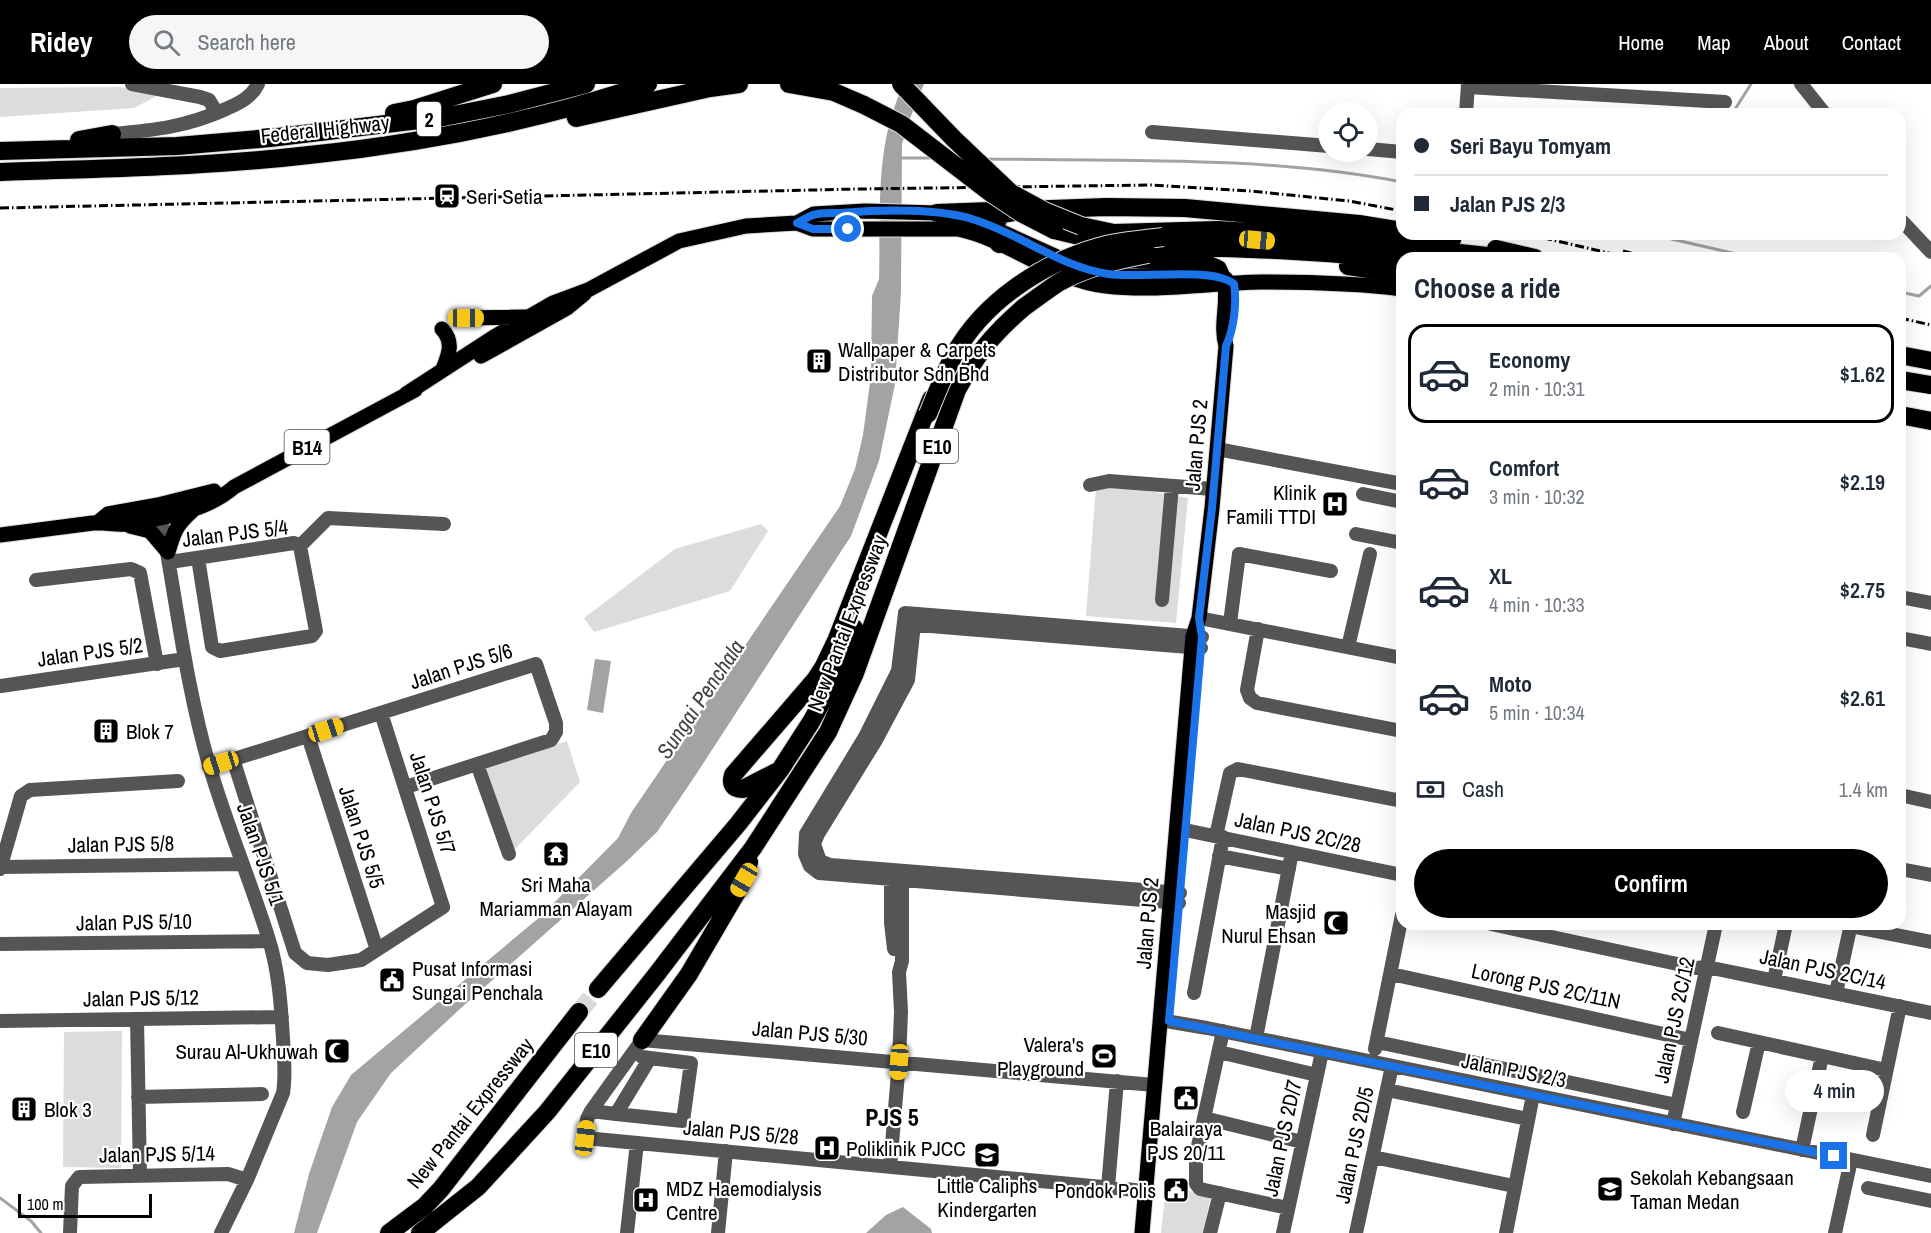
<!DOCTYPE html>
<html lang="en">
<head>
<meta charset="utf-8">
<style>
	:root { --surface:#fff; --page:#f6f6f7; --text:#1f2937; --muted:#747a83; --line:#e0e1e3; --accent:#000 }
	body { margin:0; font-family:"Archivo Narrow",sans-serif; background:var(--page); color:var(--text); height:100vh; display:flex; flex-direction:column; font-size:22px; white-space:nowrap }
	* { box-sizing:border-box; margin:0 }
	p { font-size:20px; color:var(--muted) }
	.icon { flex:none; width:33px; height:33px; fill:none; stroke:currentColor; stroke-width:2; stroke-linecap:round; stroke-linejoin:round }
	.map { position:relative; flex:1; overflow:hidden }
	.details { position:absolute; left:1396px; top:168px; width:510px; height:678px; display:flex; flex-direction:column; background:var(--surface); border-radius:18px; box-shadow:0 6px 24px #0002 }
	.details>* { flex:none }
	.guide { position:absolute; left:1396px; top:24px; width:510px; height:132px; border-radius:18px; box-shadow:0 6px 24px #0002; display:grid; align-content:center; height:132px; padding:0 18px; background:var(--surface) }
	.buttons { position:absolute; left:1318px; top:18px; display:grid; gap:12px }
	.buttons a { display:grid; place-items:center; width:60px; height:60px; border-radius:50%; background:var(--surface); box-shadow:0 6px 24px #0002; font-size:30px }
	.scale { position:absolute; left:18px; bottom:15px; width:134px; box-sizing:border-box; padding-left:6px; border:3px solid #000; border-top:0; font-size:16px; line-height:21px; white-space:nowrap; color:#000; -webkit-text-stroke:4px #fff; paint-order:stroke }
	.end { position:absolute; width:27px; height:27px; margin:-14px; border:8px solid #1a73e8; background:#fff; box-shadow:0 0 0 3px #fff }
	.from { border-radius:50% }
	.bubble { position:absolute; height:42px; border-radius:21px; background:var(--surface); box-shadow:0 6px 24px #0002; font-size:20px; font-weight:600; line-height:42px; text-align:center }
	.car { position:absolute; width:18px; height:36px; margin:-18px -9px; border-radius:8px; box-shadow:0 0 4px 2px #0007; background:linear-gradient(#f5c518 24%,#345 0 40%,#f5c518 0 76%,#345 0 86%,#f5c518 0) }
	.guide b { display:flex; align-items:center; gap:21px; height:57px; font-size:22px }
	.guide b+b { border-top:2px solid var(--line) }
	.guide i { width:15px; height:15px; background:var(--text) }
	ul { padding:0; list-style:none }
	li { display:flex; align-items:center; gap:18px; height:99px; margin:0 12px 9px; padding:0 6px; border:3px solid transparent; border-radius:18px }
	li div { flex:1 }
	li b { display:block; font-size:22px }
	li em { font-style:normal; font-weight:600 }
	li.active { border-color:var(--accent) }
	li>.icon { width:54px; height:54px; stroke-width:1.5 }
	h2 { padding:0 18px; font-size:27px; line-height:72px }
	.pay { display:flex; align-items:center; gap:15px; height:66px; padding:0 18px; font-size:22px }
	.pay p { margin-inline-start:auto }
	.primary-button { display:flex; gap:12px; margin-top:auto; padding:12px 18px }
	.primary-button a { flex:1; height:69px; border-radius:36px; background:var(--accent); color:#fff; font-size:24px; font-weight:600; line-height:69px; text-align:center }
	header { display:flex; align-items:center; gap:36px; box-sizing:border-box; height:84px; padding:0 30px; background:var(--accent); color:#fff }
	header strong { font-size:28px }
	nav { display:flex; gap:33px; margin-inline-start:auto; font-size:21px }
	.search { width:420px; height:54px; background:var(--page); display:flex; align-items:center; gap:15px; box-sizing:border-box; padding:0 21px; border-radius:33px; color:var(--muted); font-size:22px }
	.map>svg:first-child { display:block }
	.green { fill:#dcdcdc }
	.water { fill:#a3a3a3 }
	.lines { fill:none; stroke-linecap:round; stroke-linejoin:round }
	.stream { stroke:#a3a3a3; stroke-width:3 }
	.highway-tunnel { stroke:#d9d9d9; stroke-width:18; stroke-dasharray:18 9; stroke-linecap:butt }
	.major-casing { stroke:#dbdbdb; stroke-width:17 }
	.highway-casing { stroke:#dbdbdb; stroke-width:20 }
	.minor { stroke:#555; stroke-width:14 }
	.major { stroke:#000; stroke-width:15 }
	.highway { stroke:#000; stroke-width:18 }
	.rail { stroke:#000; stroke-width:3; stroke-dasharray:9 3 1.5 3; stroke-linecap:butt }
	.highway-bridge-casing { stroke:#dbdbdb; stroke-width:20; stroke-linecap:butt }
	.highway-bridge { stroke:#000; stroke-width:18 }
	.route { stroke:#1a73e8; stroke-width:8 }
	.labels { text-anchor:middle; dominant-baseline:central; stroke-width:4.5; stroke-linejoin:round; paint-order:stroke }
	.shield { fill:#fff; stroke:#4c4c4c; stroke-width:1.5 }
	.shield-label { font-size:20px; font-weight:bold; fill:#000 }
	.street-label { font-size:21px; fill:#000; stroke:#fff }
	.poi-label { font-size:21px; fill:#000; stroke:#fff; text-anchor:start }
	.water-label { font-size:22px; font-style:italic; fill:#444; stroke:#fff }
	.quarter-label { font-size:24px; font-weight:bold; fill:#000; stroke:#fff }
</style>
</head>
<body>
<header>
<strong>Ridey</strong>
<div class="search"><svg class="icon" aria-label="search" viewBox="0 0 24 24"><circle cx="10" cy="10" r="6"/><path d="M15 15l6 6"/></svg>Search here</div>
<nav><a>Home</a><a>Map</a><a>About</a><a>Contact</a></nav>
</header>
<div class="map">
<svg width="1931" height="1149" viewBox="0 0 1931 1149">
	<rect width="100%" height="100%" fill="#fff"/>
	<path class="green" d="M120 3 159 11 134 24 0 33V4Z
		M1096 403H1124L1188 414 1176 539 1086 532Z
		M761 440 768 447 730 507 594 548 584 534 675 465Z
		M567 657 580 698 514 766 486 684Z
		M122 947 121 1084 63 1083 64 948Z
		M1185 1106 1211 1112 1203 1149H1161L1165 1113 1182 1116Z"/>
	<path class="water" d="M904 0H924L911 32 902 60 901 208 895 300 879 377 851 452 695 692 657 748 627 777 461 924 391 989 357 1038 317 1149H294L309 1090 332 1023 351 991 541 832 618 754 631 729 840 422 855 385 863 351 871 291 872 212 879 195C881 130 874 60 904 0Z
		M595 575 611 577 603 629 587 626Z
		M903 1123 931 1145 932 1149H866L886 1131Z"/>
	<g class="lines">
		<path class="stream" d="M1732 30 1751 0
			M899 74H934
			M986 75C1123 77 1267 72 1402 98
			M1650 150 1754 174
			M1900 208 1919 212 1931 202
			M0 1114 31 1137 41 1149"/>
		<path class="highway-tunnel" d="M579 928 598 905"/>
		<defs>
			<path id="major" d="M797 139 814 130 865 127 937 129 971 134 1077 182 1107 190 1131 192 1206 191 1226 195
				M466 234 526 233
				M442 245C454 258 449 270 443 285
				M481 272 567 224 584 210
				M406 310 494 253 553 219 588 206 679 157 746 142 797 139 813 145H958C1010 156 1052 196 1106 202 1158 208 1209 199 1261 198 1308 198 1356 199 1402 205
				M97 439 108 430 158 421 214 407
				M130 442 150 447 168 468
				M0 451C31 447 62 443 93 439 104 438 115 441 125 440 161 435 207 427 234 403L415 306
				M168 468C174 448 176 441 192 427
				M1142 1149 1193 552 1199 534 1212 424 1226 262C1220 242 1228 222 1225 201"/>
			<path id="highway" d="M789 0 834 8 864 21
				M394 29 414 25 493 0
				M576 34 710 4 739 0
				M79 56 112 50
				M0 67 177 62 270 54 444 33 509 20 586 0
				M0 88C103 84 207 83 309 71 424 59 538 37 648 0
				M937 129 1106 123 1185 124 1359 140 1402 147
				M1081 142 1114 149 1218 146 1283 150 1506 174
				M1054 146 1096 156
				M1418 150 1452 156
				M999 160 994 152 993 143 1002 130 1014 128
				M1138 162C1226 164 1315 165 1402 177
				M1496 165 1535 174
				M1132 175 1202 178 1218 185 1225 201
				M1348 182 1402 190
				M1900 271 1931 277
				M1900 296 1931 301
				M1900 331 1931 337
				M780 686 743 705C733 705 730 700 733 691L815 596 824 582 836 557 931 315
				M598 905 738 740 780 686 811 638 839 587 854 544
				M642 956 689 890 744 796 749 778
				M389 1149 425 1122 441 1105 579 928
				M420 1149 478 1103 547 1028 656 891 753 764 828 648 855 589 957 306C976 271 992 251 1023 224"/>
		</defs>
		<use href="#major" class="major-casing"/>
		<use href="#highway" class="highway-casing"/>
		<path class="minor" d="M132 0 200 13 209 16 217 29
			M1801 0 1825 30
			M1468 3 1725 18
			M1466 30 1468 0
			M1152 48 1329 62
			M112 50C155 46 186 43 226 25 239 19 251 14 258 0
			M1368 65 1402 68
			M1900 135 1931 168
			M1217 365 1402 400
			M1090 401 1109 397 1213 405
			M1363 410 1402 418
			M159 425C176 511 185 600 210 684 227 742 251 798 269 856 279 888 281 922 283 955 284 973 286 991 283 1009L247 1096 221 1149
			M1356 450 1402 459
			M300 462 328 434 444 440
			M170 478 294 459 300 462 316 547 312 552 220 567 212 563 198 474
			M36 496 131 485 140 489 157 580
			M1900 513 1931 519
			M1162 516 1172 402
			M915 530 908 596 876 656 818 750 814 760 820 777 830 781 1180 809
			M1199 534 1402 574
			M1230 539 1239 470 1331 487
			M906 540 1201 564
			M1258 545 1247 606 1250 614 1257 619 1402 647
			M1900 554 1931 560
			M1348 563 1370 470
			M1 602 185 575
			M308 652 377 866
			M233 675 295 869 307 879 328 881 361 876 443 823 381 629
			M477 680 509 770
			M209 683 536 580 556 639V648L551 656 406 703
			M1900 711 1931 718
			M1185 746 1402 791
			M1216 752 1230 689 1238 685 1402 717
			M1219 772 1289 785
			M1 783 242 780
			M0 785 21 712 30 706 178 697
			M1900 785 1931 791
			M891 789V839L894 865
			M1179 819 819 789 810 782 805 770 806 750 865 653 898 587 905 529 1202 553
			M1491 840 1696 884 1707 883 1931 929
			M1850 842 1931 858
			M0 860 269 857
			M1391 890 1691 956
			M1774 896 1786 840
			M1194 909 1223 753
			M1836 909 1851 840
			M137 935 140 1091
			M1160 936 1207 944 1931 1092
			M0 937 282 933
			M1223 947 1196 1071V1100L1200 1105 1288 1124
			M1718 949 1886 986
			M1256 954 1292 768
			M1377 958 1677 1021
			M1375 965 1402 831
			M1219 968 1317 991
			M1387 1006 1528 1035
			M138 1013 262 1010
			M591 1027 616 1030 650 974 642 973
			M1743 1028 1759 958
			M616 1030 683 1037 691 979 650 974
			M1204 1034 1302 1058
			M1673 1040 1716 840
			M1873 1051 1900 922
			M1802 1066 1822 972
			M1373 1073 1514 1102
			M890 1083 899 978 901 928 899 888 902 877V789
			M1108 1103 1117 997
			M1868 1104 1931 1117
			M1145 1107 585 1054 587 1035 591 1027 642 956 1154 1001
			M70 1149 72 1102 79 1093 228 1090 247 1096
			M627 1149 637 1059
			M718 1149 726 1067
			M1210 1149 1220 1109
			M1283 1149 1322 968
			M1356 1149 1392 982
			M1506 1149 1533 1011
			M1835 1149 1851 1076"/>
		<use href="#major" class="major"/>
		<use href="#highway" class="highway"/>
		<path class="rail" d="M0 124 858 105 1151 101 1250 107 1349 117 1402 127
			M1527 150 1630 174
			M1623 167 1652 174
			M1900 234 1931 241"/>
		<defs>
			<path id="highway-bridge" d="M901 0 954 55 1011 109 1044 127 1081 142
				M864 21 901 40 991 109 1021 129 1054 146
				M1023 224C1034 216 1046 207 1058 199 1086 183 1117 176 1148 170
				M928 330C936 310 944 290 954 271 983 218 1042 179 1099 163 1119 157 1142 156 1163 153"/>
		</defs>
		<use href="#highway-bridge" class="highway-bridge-casing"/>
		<use href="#highway-bridge" class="highway-bridge"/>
	</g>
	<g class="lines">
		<path class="route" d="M848 145H813L797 139C802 137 807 133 813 131 821 128 832 129 840 129 878 126 936 124 972 135 1019 149 1058 182 1108 190 1138 195 1213 182 1234 200 1237 219 1234 245 1226 262L1212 424 1199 534 1202 553 1169 937 1834 1072"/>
	</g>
	<defs>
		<symbol id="station-square" viewBox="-11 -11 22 22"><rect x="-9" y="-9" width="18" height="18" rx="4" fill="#000" stroke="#fff"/><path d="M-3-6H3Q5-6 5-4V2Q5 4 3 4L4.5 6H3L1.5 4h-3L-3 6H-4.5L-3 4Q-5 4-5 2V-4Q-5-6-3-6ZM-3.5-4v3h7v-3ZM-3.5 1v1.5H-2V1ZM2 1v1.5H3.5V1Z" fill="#fff"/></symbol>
		<symbol id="building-square" viewBox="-11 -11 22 22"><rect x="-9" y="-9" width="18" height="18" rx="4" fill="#000" stroke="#fff"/><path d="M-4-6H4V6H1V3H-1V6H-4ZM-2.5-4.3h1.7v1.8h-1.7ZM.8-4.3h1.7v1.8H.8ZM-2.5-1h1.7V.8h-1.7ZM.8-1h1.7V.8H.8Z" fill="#fff"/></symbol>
		<symbol id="hospital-square" viewBox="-11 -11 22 22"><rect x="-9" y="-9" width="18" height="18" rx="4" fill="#000" stroke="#fff"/><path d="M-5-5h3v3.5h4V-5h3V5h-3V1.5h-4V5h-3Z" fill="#fff"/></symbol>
		<symbol id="temple-square" viewBox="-11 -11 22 22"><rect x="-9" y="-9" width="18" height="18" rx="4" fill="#000" stroke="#fff"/><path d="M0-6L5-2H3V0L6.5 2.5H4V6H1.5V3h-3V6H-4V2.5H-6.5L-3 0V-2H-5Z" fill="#fff"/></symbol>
		<symbol id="mosque-square" viewBox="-11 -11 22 22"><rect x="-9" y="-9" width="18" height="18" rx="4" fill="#000" stroke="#fff"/><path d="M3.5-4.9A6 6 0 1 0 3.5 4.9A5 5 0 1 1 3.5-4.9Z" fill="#fff"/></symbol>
		<symbol id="civic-square" viewBox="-11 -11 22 22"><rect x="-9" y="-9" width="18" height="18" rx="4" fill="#000" stroke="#fff"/><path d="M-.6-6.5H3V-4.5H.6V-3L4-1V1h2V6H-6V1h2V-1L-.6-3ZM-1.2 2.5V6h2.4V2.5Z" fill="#fff"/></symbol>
		<symbol id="stadium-square" viewBox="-11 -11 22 22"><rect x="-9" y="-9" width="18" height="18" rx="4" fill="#000" stroke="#fff"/><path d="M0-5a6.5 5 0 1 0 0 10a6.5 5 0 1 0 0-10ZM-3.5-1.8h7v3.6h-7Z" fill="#fff"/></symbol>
		<symbol id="school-square" viewBox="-11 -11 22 22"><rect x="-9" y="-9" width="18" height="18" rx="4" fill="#000" stroke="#fff"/><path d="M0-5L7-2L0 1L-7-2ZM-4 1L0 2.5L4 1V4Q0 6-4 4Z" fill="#fff"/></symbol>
	</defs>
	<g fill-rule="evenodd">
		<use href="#station-square" x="432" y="97" width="30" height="30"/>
		<use href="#building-square" x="804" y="262" width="30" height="30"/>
		<use href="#hospital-square" x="1320" y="405" width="30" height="30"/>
		<use href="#building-square" x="91" y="632" width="30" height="30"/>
		<use href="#temple-square" x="541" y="755" width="30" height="30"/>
		<use href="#mosque-square" x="1321" y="824" width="30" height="30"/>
		<use href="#civic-square" x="377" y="881" width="30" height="30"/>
		<use href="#mosque-square" x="322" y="952" width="30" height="30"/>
		<use href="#stadium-square" x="1089" y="957" width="30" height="30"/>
		<use href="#civic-square" x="1171" y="999" width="30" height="30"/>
		<use href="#building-square" x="9" y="1010" width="30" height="30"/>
		<use href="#hospital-square" x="812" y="1049" width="30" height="30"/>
		<use href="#school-square" x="972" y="1056" width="30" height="30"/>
		<use href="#school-square" x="1595" y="1090" width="30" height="30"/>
		<use href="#civic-square" x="1161" y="1091" width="30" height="30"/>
		<use href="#hospital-square" x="631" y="1101" width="30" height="30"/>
	</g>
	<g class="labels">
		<g class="shield">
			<rect x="417" y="18" width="24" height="34" rx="4.5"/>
			<rect x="916" y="345" width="42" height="34" rx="4.5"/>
			<rect x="284.5" y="346" width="45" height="34" rx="4.5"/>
			<rect x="575" y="949" width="42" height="34" rx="4.5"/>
		</g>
		<g class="shield-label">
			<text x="429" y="35">2</text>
			<text x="937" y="362">E10</text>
			<text x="307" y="363">B14</text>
			<text x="596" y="966">E10</text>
		</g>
		<g class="street-label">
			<text transform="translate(325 45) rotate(-6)">Federal Highway</text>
			<text transform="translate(1196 361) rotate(-85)">Jalan PJS 2</text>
			<text transform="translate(235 449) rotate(-7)">Jalan PJS 5/4</text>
			<text transform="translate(847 539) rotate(-69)">New Pantai Expressway</text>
			<text transform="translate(90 568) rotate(-8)">Jalan PJS 5/2</text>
			<text transform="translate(461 582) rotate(-18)">Jalan PJS 5/6</text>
			<text transform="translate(433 719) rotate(72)">Jalan PJS 5/7</text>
			<text transform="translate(1298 748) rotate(12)">Jalan PJS 2C/28</text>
			<text transform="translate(362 753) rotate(72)">Jalan PJS 5/5</text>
			<text transform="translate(121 760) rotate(-1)">Jalan PJS 5/8</text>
			<text transform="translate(261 770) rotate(71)">Jalan PJS 5/1</text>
			<text transform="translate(134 838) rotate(-1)">Jalan PJS 5/10</text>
			<text transform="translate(1147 839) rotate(-85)">Jalan PJS 2</text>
			<text transform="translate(1823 885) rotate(12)">Jalan PJS 2C/14</text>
			<text transform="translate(1546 902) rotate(12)">Lorong PJS 2C/11N</text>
			<text transform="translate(141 914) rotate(-1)">Jalan PJS 5/12</text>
			<text transform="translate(1674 936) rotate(-78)">Jalan PJS 2C/12</text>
			<text transform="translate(810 949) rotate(5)">Jalan PJS 5/30</text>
			<text transform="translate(1514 986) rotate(11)">Jalan PJS 2/3</text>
			<text transform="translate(470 1029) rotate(-51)">New Pantai Expressway</text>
			<text transform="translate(741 1048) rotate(5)">Jalan PJS 5/28</text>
			<text transform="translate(1282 1054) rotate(-78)">Jalan PJS 2D/7</text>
			<text transform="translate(1354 1061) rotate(-78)">Jalan PJS 2D/5</text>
			<text transform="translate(157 1070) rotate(-1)">Jalan PJS 5/14</text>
		</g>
		<g class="poi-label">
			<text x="466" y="112">Seri Setia</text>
			<text x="838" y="265">Wallpaper &amp; Carpets<tspan x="838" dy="24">Distributor Sdn Bhd</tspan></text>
			<text x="1316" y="408" text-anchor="end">Klinik<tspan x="1316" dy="24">Famili TTDI</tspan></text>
			<text x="126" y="647">Blok 7</text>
			<text x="556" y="800" text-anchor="middle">Sri Maha<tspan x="556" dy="24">Mariamman Alayam</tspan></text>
			<text x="1316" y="827" text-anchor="end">Masjid<tspan x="1316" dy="24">Nurul Ehsan</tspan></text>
			<text x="412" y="884">Pusat Informasi<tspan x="412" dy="24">Sungai Penchala</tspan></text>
			<text x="1084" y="960" text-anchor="end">Valera's<tspan x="1084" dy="24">Playground</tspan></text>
			<text x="318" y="967" text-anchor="end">Surau Al-Ukhuwah</text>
			<text x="44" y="1025">Blok 3</text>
			<text x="1186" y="1044" text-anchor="middle">Balairaya<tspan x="1186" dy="24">PJS 20/11</tspan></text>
			<text x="846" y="1064">Poliklinik PJCC</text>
			<text x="1630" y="1093">Sekolah Kebangsaan<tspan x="1630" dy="24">Taman Medan</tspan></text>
			<text x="987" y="1101" text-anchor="middle">Little Caliphs<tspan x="987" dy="24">Kindergarten</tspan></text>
			<text x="666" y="1104">MDZ Haemodialysis<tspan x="666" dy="24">Centre</tspan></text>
			<text x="1156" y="1106" text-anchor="end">Pondok Polis</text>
		</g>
		<g class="water-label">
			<text transform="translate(700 615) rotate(-56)">Sungai Penchala</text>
		</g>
		<g class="quarter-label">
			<text x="892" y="1033">PJS 5</text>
		</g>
	</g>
</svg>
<div class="buttons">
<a><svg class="icon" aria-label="locate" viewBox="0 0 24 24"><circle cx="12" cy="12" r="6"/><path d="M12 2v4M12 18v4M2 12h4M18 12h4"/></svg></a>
</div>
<div class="scale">100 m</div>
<i class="end from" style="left:848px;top:145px"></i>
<i class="end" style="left:1834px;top:1072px"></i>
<div class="bubble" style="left:1785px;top:986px;width:99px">4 min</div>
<i class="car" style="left:1257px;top:156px;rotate:95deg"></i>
<i class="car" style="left:466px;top:234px;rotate:90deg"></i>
<i class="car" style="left:326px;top:646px;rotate:72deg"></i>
<i class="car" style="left:221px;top:679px;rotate:253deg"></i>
<i class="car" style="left:744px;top:796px;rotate:210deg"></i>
<i class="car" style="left:899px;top:978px;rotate:184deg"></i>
<i class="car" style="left:585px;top:1054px;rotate:7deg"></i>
<div class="guide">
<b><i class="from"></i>Seri Bayu Tomyam</b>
<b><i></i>Jalan PJS 2/3</b>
</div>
<section class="details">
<h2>Choose a ride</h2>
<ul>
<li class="active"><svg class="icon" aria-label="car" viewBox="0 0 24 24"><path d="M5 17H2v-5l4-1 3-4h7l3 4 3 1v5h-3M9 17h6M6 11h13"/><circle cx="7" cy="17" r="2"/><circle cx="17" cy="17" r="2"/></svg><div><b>Economy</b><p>2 min · 10:31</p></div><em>$1.62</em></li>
<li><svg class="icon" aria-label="car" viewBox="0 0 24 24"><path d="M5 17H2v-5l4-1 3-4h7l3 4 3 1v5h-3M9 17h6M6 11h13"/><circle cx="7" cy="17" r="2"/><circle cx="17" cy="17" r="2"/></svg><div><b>Comfort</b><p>3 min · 10:32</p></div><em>$2.19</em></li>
<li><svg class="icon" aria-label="car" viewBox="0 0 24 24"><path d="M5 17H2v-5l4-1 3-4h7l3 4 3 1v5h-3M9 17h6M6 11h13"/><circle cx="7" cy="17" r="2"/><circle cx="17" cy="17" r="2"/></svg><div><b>XL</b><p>4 min · 10:33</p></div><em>$2.75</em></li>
<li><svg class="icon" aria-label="car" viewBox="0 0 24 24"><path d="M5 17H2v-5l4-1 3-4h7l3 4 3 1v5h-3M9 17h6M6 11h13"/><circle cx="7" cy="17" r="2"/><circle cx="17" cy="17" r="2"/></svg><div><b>Moto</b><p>5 min · 10:34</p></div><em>$2.61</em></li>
</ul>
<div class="pay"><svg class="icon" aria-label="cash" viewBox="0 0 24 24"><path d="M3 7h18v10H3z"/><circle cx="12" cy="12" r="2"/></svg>Cash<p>1.4 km</p></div>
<div class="primary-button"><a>Confirm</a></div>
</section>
</div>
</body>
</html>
